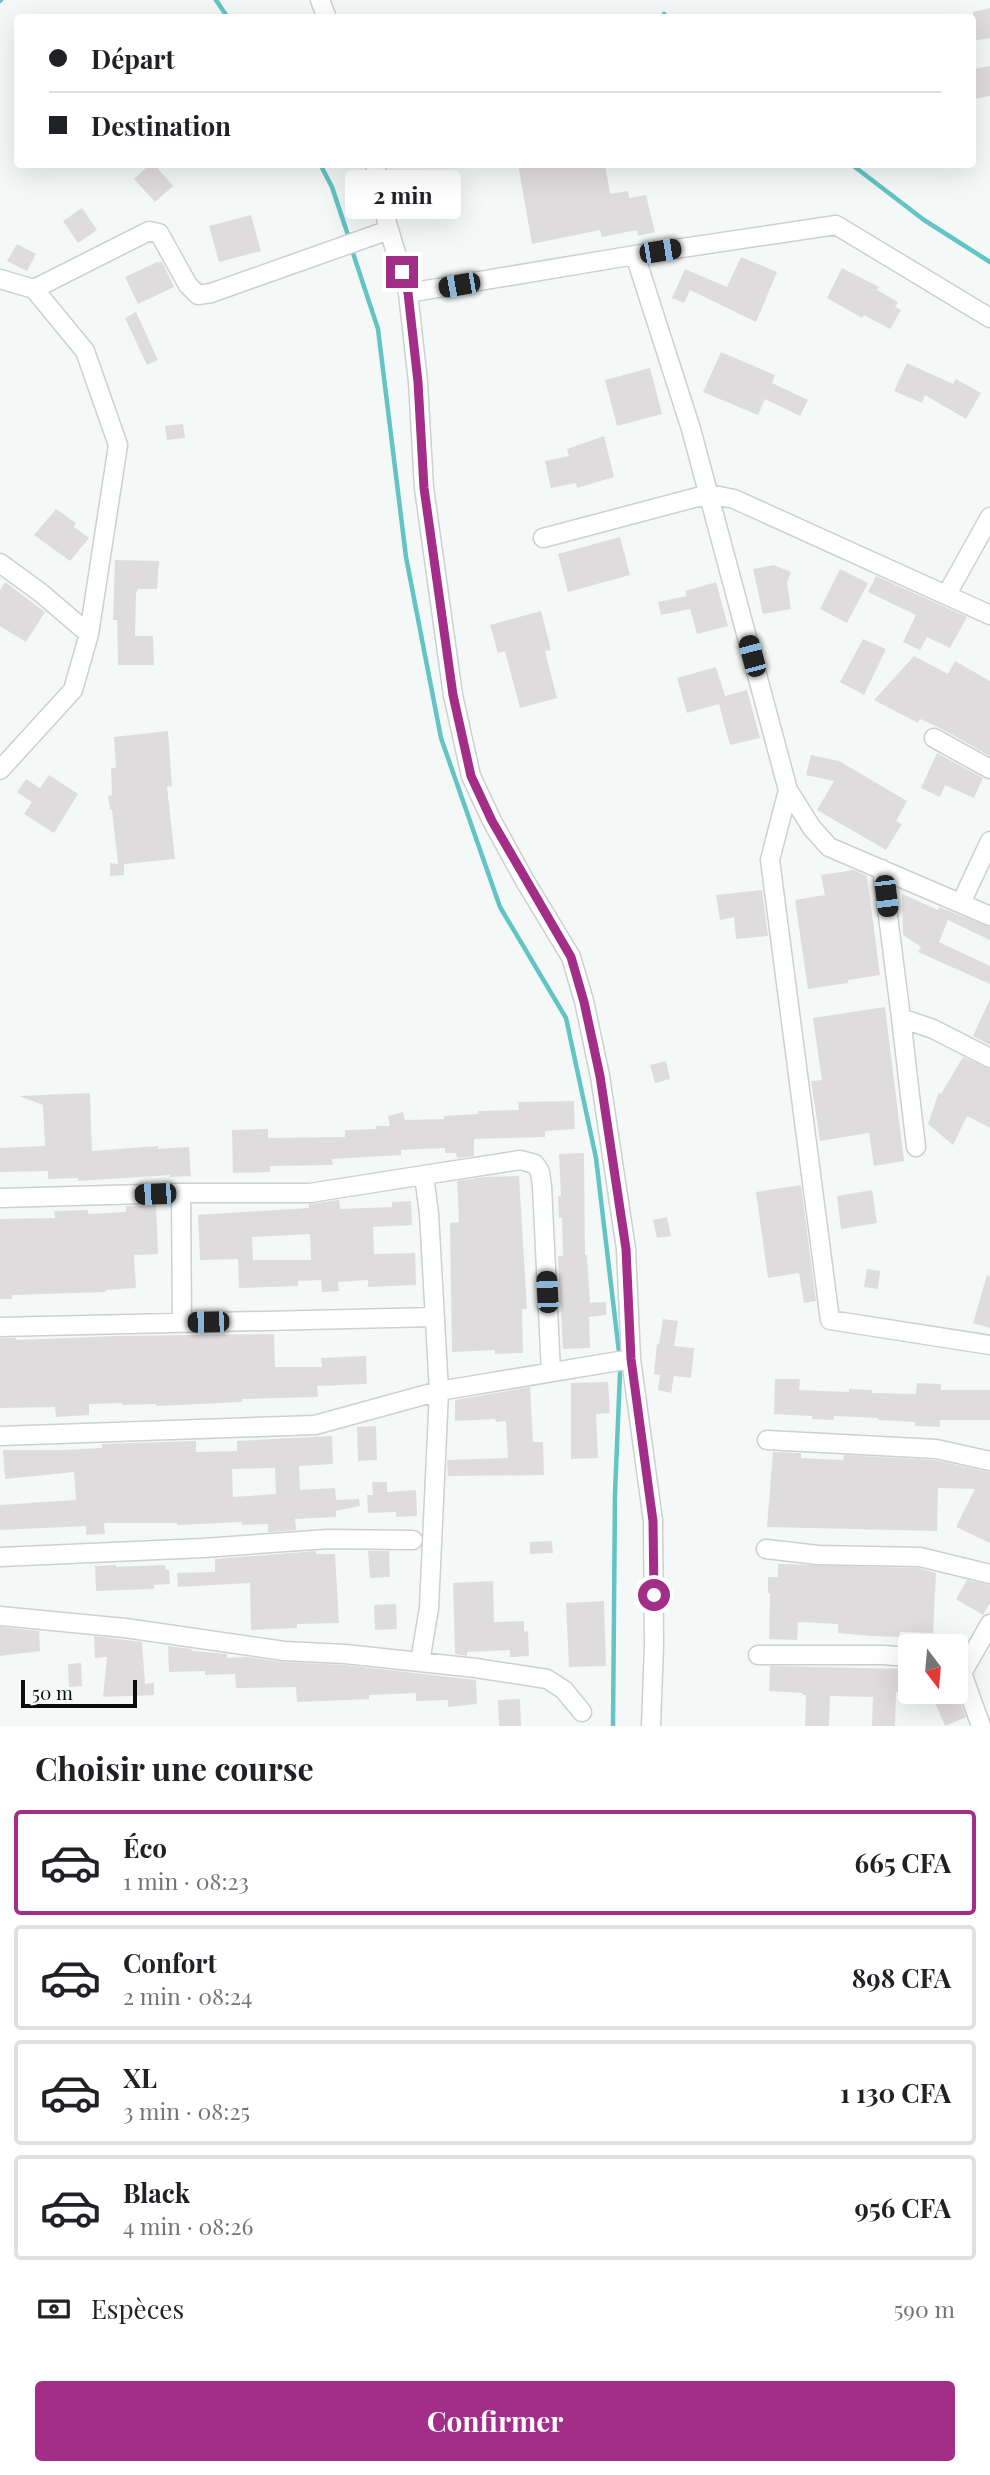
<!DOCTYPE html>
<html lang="fr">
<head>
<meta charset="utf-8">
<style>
	:root { --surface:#fff; --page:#f6f6f6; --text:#202124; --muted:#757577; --line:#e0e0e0; --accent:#a32e88 }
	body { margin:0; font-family:"Playfair Display",serif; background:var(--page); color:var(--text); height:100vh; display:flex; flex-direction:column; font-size:26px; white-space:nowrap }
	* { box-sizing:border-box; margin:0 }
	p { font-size:23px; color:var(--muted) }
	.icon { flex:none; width:38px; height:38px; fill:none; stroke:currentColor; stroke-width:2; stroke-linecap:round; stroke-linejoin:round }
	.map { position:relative; height:1726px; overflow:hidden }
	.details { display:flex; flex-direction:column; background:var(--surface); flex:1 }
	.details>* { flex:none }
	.banner { position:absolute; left:14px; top:14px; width:962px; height:154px; border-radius:7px; box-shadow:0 7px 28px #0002; display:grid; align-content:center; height:154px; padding:0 35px; background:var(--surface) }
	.needle { width:46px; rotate:164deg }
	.fabs { position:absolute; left:898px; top:1634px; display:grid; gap:14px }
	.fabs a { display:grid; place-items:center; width:70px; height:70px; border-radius:7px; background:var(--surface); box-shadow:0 7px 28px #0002; font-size:35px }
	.scale { position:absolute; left:21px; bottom:18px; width:116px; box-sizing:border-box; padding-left:7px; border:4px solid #0c0d0d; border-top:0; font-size:19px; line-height:24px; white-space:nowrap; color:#0c0d0d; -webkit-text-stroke:5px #f4f9f8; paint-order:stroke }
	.end { position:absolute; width:32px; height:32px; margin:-16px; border:9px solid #a32e88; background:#fff; box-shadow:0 0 0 4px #fff }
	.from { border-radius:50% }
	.bubble { position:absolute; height:49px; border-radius:7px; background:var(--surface); box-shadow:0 7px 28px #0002; font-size:23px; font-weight:700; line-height:49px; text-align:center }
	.car { position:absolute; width:21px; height:42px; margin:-21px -10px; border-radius:9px; box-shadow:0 0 5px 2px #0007; background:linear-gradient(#222 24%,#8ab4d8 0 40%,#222 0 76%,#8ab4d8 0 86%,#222 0) }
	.banner b { display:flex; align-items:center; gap:24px; height:66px; font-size:26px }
	.banner b+b { border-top:2px solid var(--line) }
	.banner i { width:18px; height:18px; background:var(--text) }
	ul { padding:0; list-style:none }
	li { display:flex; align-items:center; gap:21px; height:105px; margin:0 14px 10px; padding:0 21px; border:4px solid var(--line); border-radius:7px }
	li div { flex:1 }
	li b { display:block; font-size:26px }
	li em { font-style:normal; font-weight:700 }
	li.active { border-color:var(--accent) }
	li>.icon { width:63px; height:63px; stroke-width:1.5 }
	h2 { padding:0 35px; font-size:32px; line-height:84px }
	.pay { display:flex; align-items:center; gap:18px; height:77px; padding:0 35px; font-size:26px }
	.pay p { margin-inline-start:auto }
	.button { display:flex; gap:14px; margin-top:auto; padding:14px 35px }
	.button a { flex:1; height:80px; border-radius:7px; background:var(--accent); color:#fff; font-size:28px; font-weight:700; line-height:80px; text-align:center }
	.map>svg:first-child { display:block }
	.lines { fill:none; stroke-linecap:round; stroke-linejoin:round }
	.stream { stroke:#62c4c4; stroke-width:4.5 }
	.building { fill:#dfdcde; fill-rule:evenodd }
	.street-casing { stroke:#ccd0d0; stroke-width:21 }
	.street { stroke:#fff; stroke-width:18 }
	.route { stroke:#a32e88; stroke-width:9 }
</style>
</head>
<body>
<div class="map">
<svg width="990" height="1726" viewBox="0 0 990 1726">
	<rect width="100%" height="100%" fill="#f4f9f8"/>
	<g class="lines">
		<path class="stream" d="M216 0 228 18
			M0 1 1 0
			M664 14 668 18
			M320 164 332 187 349 238
			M851 164 924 220 990 262
			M351 247 378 329 406 557 441 738 500 907 566 1018 596 1158 619 1352
			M613 1726 615 1493 620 1373"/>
	</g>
	<path class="building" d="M990 8V38L973 41V12Z
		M990 66V96L973 99V69Z
		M150 164H154L173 186 155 202 134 179Z
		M518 164H559L560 167 575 164H605L610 194 628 191 629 198 646 195 655 232 638 236 637 230 602 237 600 230 532 244Z
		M82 208 97 230 78 243 63 221Z
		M251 215 261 251 219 262 209 226Z
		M17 244 36 254 27 271 7 261Z
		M741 257 777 272 756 322 690 290 684 303 672 298 685 269 727 287Z
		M157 262H162L174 287 138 304 125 277Z
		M842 268 879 287 877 290 898 302 895 307 901 310 890 329 864 315 862 318 827 298Z
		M136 312 158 360 147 365 125 318Z
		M721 352 775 375 772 383 808 400 800 416 765 399 758 415 703 392Z
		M907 363 953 384 956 379 981 393 966 419 925 395 922 403 894 391Z
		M650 368 662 414 617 426 605 380Z
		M183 424 185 438 167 440 165 426Z
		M604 436 614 477 577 488 576 483 551 488 545 461 569 456 567 449Z
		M56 509 76 523 74 527 89 538 70 561 34 535Z
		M620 537 630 575 568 592 558 554Z
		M115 560 159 561 157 589H138L136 594 135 636H153L154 665H118L117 620H113Z
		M774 565 791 572 787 583 791 609 763 614 753 569Z
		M840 569 868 583 847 623 820 609Z
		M876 576 967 617 950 648 927 637 920 650 903 642 916 615 868 592Z
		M5 582 45 612 26 642 0 626V590Z
		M716 582 728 626 697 634 690 609 661 615 658 602 687 596 685 591Z
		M541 611 551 650 545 651 557 698 520 708 505 651 498 653 490 625Z
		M863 639 886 649 864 695 840 682Z
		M914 656 948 674 955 661 990 681V756L940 728 920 719 918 723 874 700Z
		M716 667 725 696 747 690 760 738 730 745 719 704 687 713 677 678Z
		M168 731 172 786 167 787 175 859 124 864V875L110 876V863L118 864 112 810H110L108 796 112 795 111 768H116L114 737Z
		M937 753 983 778 974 798 945 785 940 797 921 788Z
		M811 755 839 761 907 801 896 821 902 824 886 850 817 810 834 781 806 775Z
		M49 775 78 794 54 833 24 814 32 802 17 792 26 779 40 788Z
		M854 870 867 876 880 975 848 980V983L808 989 795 900 825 895 821 875Z
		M762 890 768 936 736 939 734 917 720 920 716 895Z
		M902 894 938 910 939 907 990 927V940L948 920 939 942 990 966V984L918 952 921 947 903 935Z
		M990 999V1045L973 1036Z
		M885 1007 904 1161 874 1166 869 1133 820 1141 811 1081 822 1080 813 1018Z
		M963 1057 990 1069V1128L967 1116 953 1145 928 1124 939 1092 941 1094Z
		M666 1061 670 1079 655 1083 650 1065Z
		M90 1093 92 1151 158 1146V1149L189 1147 191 1176 170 1177V1175L78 1181V1178L48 1179V1171L0 1172V1148L45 1146 43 1105 19 1096Z
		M574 1101 575 1129 545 1131V1137L474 1139V1156L457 1158 456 1153H445V1148L401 1150V1155L332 1159 333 1165 270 1166V1172L233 1173 232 1130 268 1129V1138L345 1137V1130L376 1129V1126H390L388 1116 403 1112 405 1120 444 1119V1116L478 1114V1111L519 1110 518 1102Z
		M584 1153 585 1255H587L590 1303 606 1302V1315L589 1317 590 1348 563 1349 558 1256H563L562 1218H559L558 1196H561L559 1154Z
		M519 1176 527 1309H522L523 1353 495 1354V1350L452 1352 450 1223 459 1222 457 1181 484 1177Z
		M801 1185 816 1301 804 1303 799 1273 768 1278 756 1192Z
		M872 1190 877 1223 841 1229 837 1196Z
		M339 1200 340 1209 392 1207V1202L411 1201 412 1225 373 1227 374 1254 415 1253 416 1285 368 1287V1280L338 1282 339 1291 322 1292 321 1280 298 1281V1286L239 1288 238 1259 200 1260 198 1215 309 1208V1204ZM310 1234 311 1260H253L252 1237Z
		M156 1205 158 1254 134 1255 136 1288 106 1290V1292L12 1295V1299H0V1219L55 1218 54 1211 88 1210V1214L126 1212V1206Z
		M667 1217 671 1236 657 1238 653 1220Z
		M867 1269 880 1271 878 1289 864 1287Z
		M987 1275 990 1276V1328L973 1323Z
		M663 1319 678 1321 674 1346 694 1348 691 1378 674 1376 671 1393 658 1390 660 1375 654 1374 657 1344H659Z
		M274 1334 275 1367H322L321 1358 366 1356 367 1384 317 1386 318 1397 242 1399V1402L156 1406V1404L122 1405V1403L89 1404V1415L56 1417 55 1407 0 1408V1338H16V1340L118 1336Z
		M775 1379H800L799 1390 849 1392V1389L872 1390V1393L916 1394 917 1383 941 1384V1390H990V1420H940V1427L915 1426V1422L878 1420V1418L834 1416V1420L812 1419V1416L774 1414Z
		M608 1382 610 1413 596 1414 598 1458 571 1459V1383Z
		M530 1387 533 1442H543L544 1475 448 1476 447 1460 508 1458 506 1421 496 1422 495 1419 455 1421V1400Z
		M376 1426 377 1460 358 1461 357 1427Z
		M332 1436 333 1464 299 1466 300 1490 335 1488 336 1500 359 1499 360 1506 336 1511V1517L295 1519 296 1530 268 1532V1524L242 1525V1522L177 1525V1523H104L105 1534 86 1535V1526L0 1530V1505L76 1500 74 1472 5 1479 3 1450H62L102 1448V1444L196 1441V1452L237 1451V1441ZM275 1468 276 1494 233 1497 232 1469Z
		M773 1452 801 1453V1458L843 1460 844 1455 934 1460 990 1472V1543L956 1527 975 1489 938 1488 937 1531 767 1527Z
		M372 1482H387V1492L416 1490 417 1516 396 1517V1512L368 1513 367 1495H373Z
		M552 1541 553 1553 530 1554V1542Z
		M316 1551V1554H335L339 1623 297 1624V1628L251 1630 250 1583 178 1587 177 1573 215 1572V1559Z
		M368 1551H389L390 1577 370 1578Z
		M778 1564 919 1568 936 1573 933 1633 900 1632 899 1637 872 1636 838 1633V1624L798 1622 797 1640 769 1639 770 1593H768V1577H778Z
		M116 1565V1567L165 1565 166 1570H169L170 1584 154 1585V1589L96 1591 95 1566Z
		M967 1580 990 1585V1603L983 1615 956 1599Z
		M493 1581 494 1622 524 1621V1632L528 1631 529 1656 510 1657V1650L467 1652V1656L455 1654 453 1583Z
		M604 1601 606 1666 569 1667 566 1603Z
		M396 1604 397 1629 375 1630 374 1605Z
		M0 1627 39 1631 40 1651 0 1656Z
		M94 1636 142 1642 145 1684 154 1683V1695L103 1697 107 1657 95 1658Z
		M168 1646 192 1649V1651L227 1654V1658L247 1657 283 1662 344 1665 476 1680 477 1704 448 1707V1700L416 1701V1693L369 1695V1699L297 1702 296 1687 236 1688 235 1674 205 1675V1671L169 1672Z
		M81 1663 82 1686 69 1687 68 1664Z
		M770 1666 910 1669V1692H896L895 1726H872L873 1697 830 1696 829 1726H805L806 1695H802L803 1693 769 1691Z
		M957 1693 966 1717 945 1726 935 1703Z
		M520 1699 521 1726H499L498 1700Z"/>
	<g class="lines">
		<defs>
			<path id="street" d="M320 0 327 18
				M375 164 387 223 408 293 418 382 424 488 453 695 471 776 492 821 525 881 571 957 584 1001 600 1076 626 1249 631 1359 653 1521 654 1645 651 1726
				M635 255 691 429 788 790 812 828 829 847 990 916
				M0 279 34 289 85 351 118 445 89 634 73 690 0 770
				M34 289 149 231 159 233 188 285 198 295 211 293 389 230
				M408 293 635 255 836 225 990 318
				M543 538 709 494 734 499 990 615
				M0 563 41 593 89 634
				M947 594 990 517
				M934 738 990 769
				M788 790 770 860 830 1320 990 1345
				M882 869 901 1018 933 1029 990 1058
				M961 903 990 841
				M901 1018 916 1147
				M424 1175 520 1160 535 1164 540 1172 542 1186 551 1372
				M181 1193 182 1323
				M0 1198 181 1193H310L424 1175 429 1214 439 1391 429 1608 420 1662
				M0 1327 435 1317
				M0 1436 315 1425 439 1391 631 1359
				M767 1440 936 1449 990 1461
				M766 1549 818 1555 920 1557 990 1574
				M0 1557 203 1548 328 1539 413 1540
				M0 1616 125 1628 284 1651 345 1654 476 1668 547 1679 564 1690 582 1712
				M758 1655H883L910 1657
				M981 1726 962 1673 990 1624"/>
		</defs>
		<use href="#street" class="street-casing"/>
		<use href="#street" class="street"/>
	</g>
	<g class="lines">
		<path class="route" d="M402 272 408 293 418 382 424 488 453 695 471 776 492 821 571 957 584 1002 600 1076 626 1249 631 1359 653 1521 654 1595"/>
	</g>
</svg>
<div class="fabs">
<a><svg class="needle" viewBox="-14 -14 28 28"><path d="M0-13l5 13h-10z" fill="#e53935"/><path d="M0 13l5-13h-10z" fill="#757577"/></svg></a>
</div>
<div class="scale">50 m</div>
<i class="end from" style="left:654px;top:1595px"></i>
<i class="end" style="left:402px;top:272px"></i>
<div class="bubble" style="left:345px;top:170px;width:116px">2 min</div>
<i class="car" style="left:660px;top:251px;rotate:81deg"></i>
<i class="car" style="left:459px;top:285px;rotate:260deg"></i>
<i class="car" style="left:752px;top:656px;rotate:345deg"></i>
<i class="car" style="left:886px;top:896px;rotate:173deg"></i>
<i class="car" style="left:155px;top:1194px;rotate:268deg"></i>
<i class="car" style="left:547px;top:1292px;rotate:357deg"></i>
<i class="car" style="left:208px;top:1322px;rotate:269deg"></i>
<div class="banner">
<b><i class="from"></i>Départ</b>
<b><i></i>Destination</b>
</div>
</div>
<section class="details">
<h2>Choisir une course</h2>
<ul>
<li class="active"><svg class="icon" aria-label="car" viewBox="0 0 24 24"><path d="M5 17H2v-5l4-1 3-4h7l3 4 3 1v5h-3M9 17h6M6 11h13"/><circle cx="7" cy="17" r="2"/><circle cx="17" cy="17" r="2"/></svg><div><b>Éco</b><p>1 min · 08:23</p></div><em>665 CFA</em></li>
<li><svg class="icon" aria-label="car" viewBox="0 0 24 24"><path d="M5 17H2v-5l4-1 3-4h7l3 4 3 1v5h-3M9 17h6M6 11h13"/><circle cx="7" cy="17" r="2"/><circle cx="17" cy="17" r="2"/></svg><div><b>Confort</b><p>2 min · 08:24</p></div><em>898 CFA</em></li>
<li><svg class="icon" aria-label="car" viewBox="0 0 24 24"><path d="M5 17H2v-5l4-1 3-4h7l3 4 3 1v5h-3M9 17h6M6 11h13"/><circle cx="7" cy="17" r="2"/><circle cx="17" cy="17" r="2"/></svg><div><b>XL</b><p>3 min · 08:25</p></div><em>1 130 CFA</em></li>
<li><svg class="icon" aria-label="car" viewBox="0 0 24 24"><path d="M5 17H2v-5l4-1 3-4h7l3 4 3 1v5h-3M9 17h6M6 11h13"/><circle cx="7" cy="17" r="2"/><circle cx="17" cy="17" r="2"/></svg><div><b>Black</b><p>4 min · 08:26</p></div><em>956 CFA</em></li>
</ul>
<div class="pay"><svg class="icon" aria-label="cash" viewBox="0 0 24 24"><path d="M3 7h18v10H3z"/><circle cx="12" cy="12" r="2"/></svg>Espèces<p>590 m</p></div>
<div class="button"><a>Confirmer</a></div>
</section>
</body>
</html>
